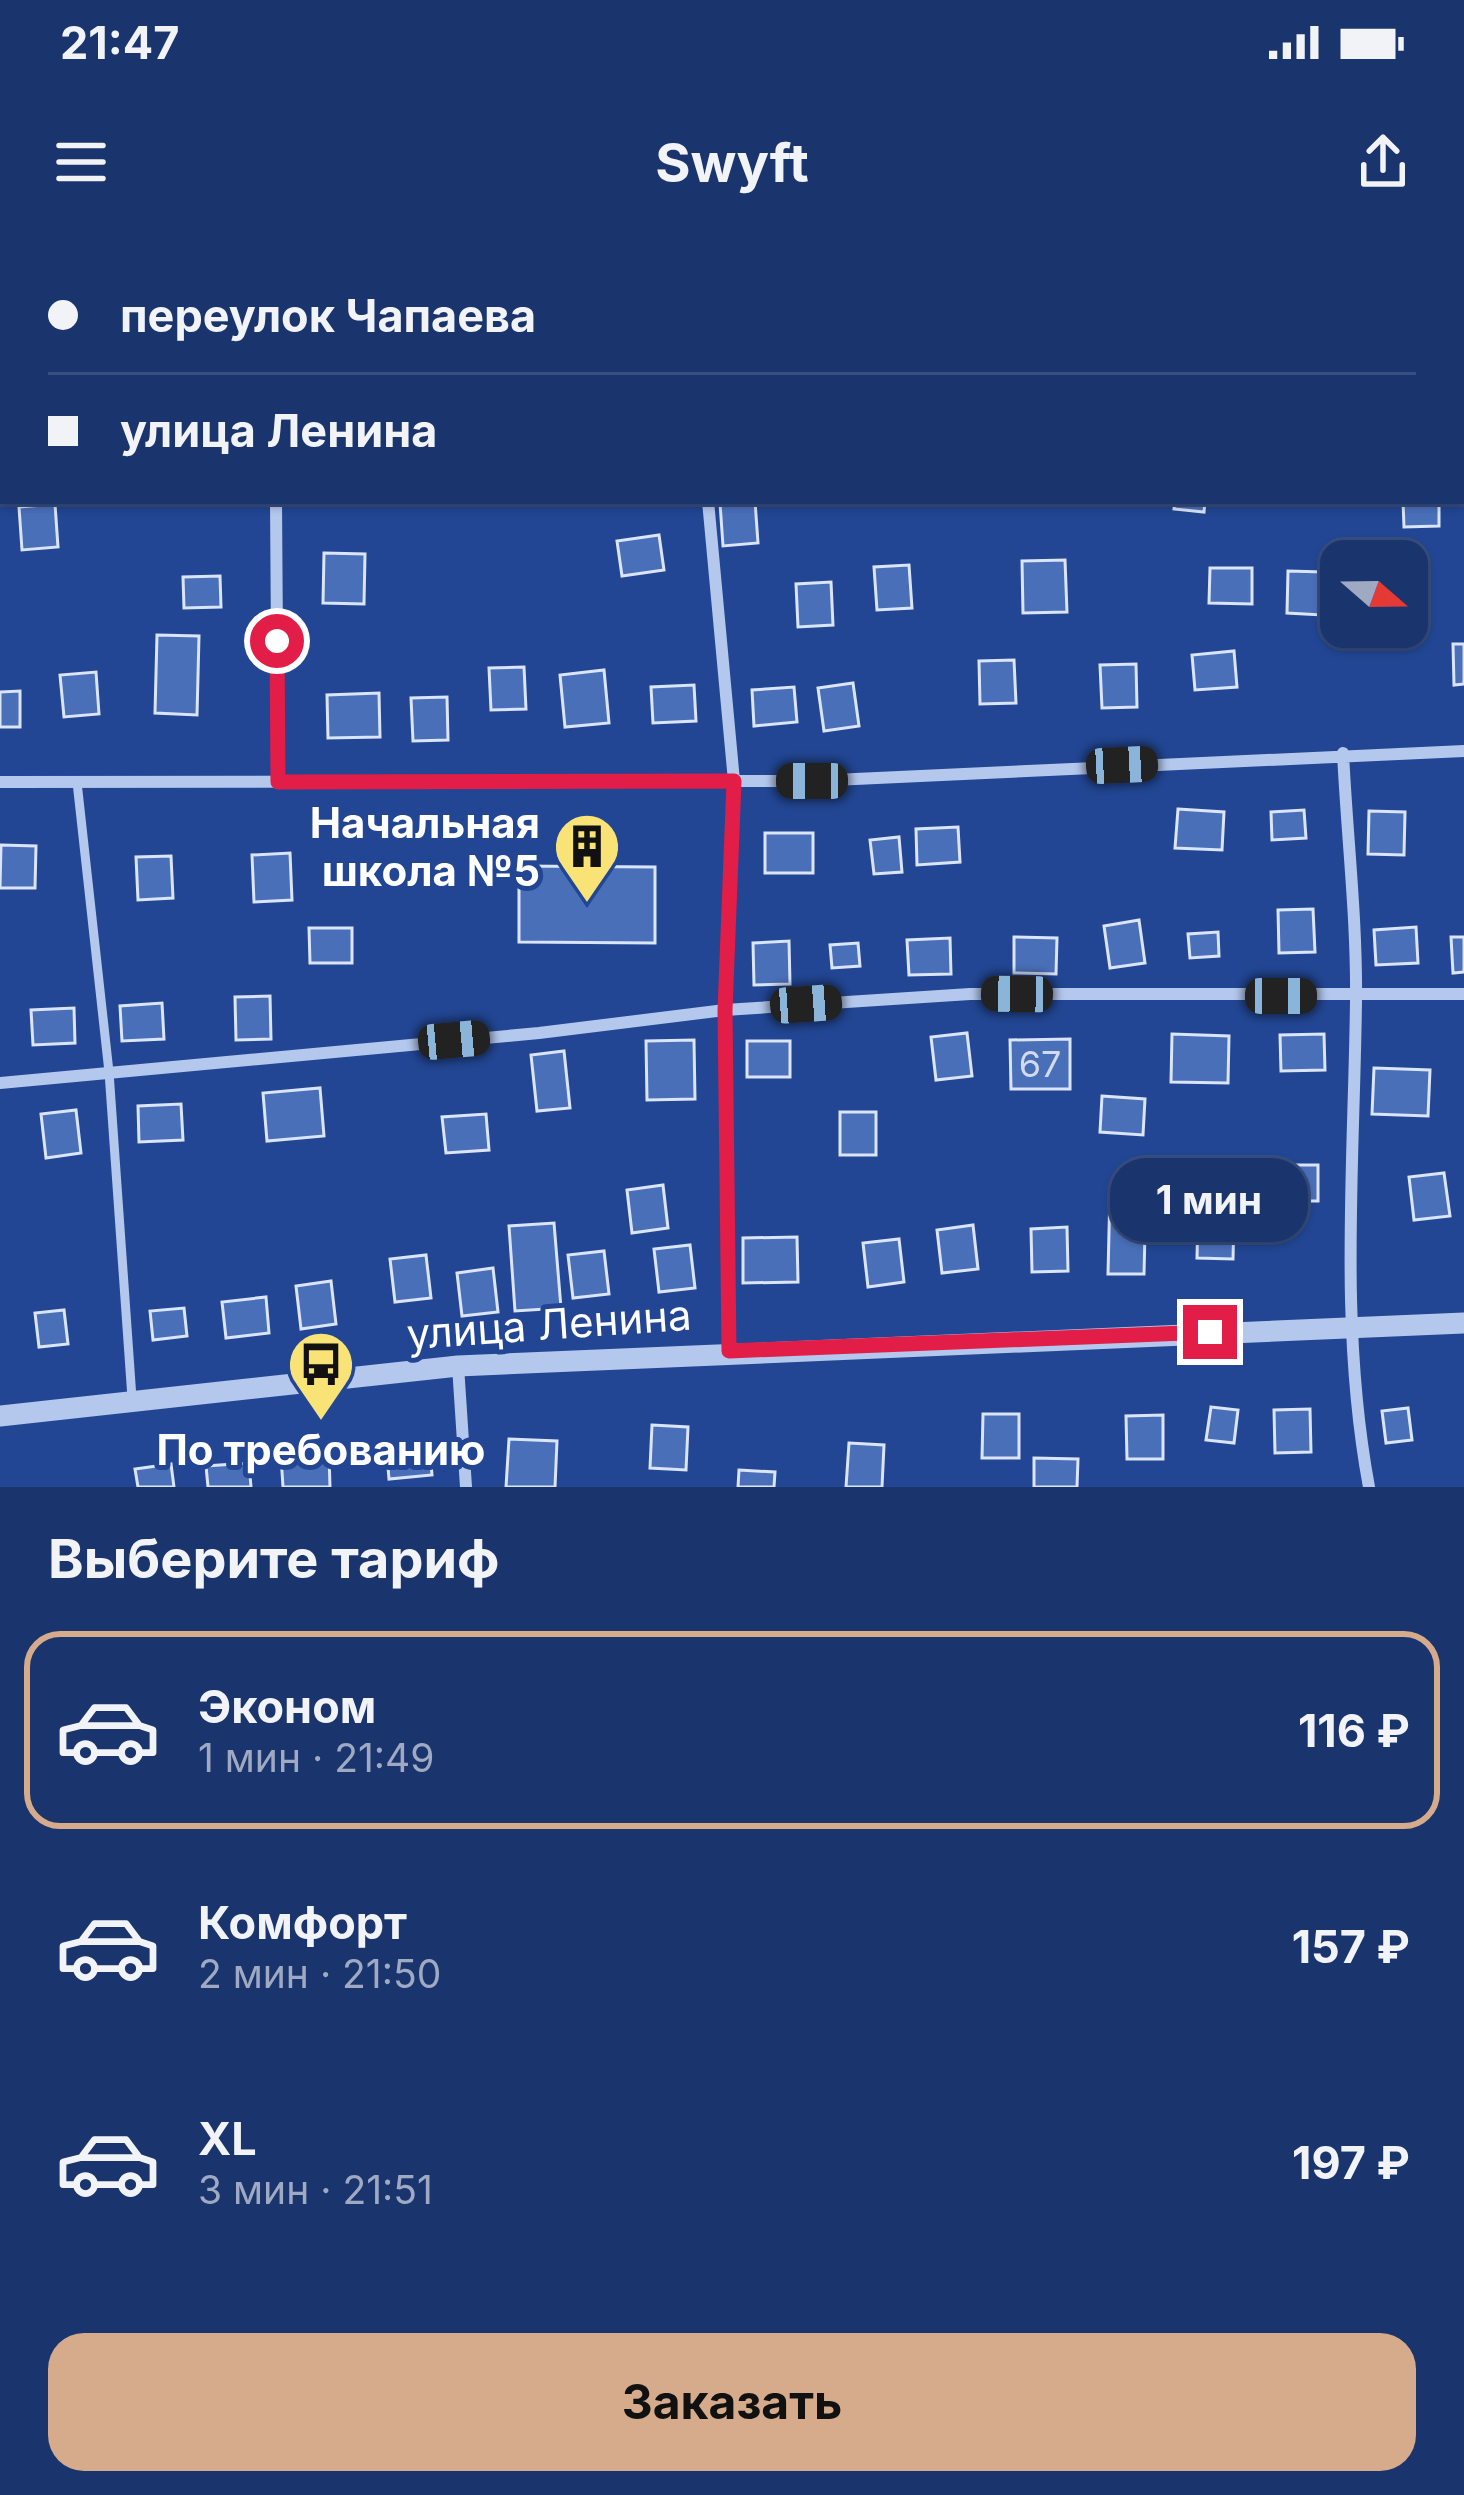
<!DOCTYPE html>
<html lang="ru">
<head>
<meta charset="utf-8">
<style>
	:root { --surface:#1a346e; --page:#273f76; --text:#f1f3f6; --muted:#9faac2; --line:#384f81; --accent:#d6ab8b }
	body { margin:0; font-family:Inter,sans-serif; background:var(--page); color:var(--text); height:100vh; display:flex; flex-direction:column; font-size:45px; white-space:nowrap }
	* { box-sizing:border-box; margin:0 }
	p { font-size:39px; color:var(--muted) }
	.icon { flex:none; width:66px; height:66px; fill:none; stroke:currentColor; stroke-width:2; stroke-linecap:round; stroke-linejoin:round }
	.map { position:relative; height:1247px; overflow:hidden }
	.sheet { display:flex; flex-direction:column; background:var(--surface); flex:1 }
	.sheet>* { flex:none }
	.top-card { position:absolute; left:0px; top:0px; width:1464px; height:264px; box-shadow:0 3px 9px #0004,0 0 0 3px var(--line); display:grid; align-content:center; height:264px; padding:0 48px; background:var(--surface) }
	.needle { width:78px; rotate:110deg }
	.tools { position:absolute; left:1320px; top:300px; display:grid; gap:24px }
	.tools a { display:grid; place-items:center; width:108px; height:108px; border-radius:24px; background:var(--surface); box-shadow:0 3px 9px #0004,0 0 0 3px var(--line); font-size:60px }
	.end { position:absolute; width:54px; height:54px; margin:-27px; border:15px solid #e11d48; background:#fff; box-shadow:0 0 0 6px #fff }
	.from { border-radius:50% }
	.bubble { position:absolute; height:84px; border-radius:36px; background:var(--surface); box-shadow:0 3px 9px #0004,0 0 0 3px var(--line); font-size:39px; font-weight:700; line-height:84px; text-align:center }
	.car { position:absolute; width:36px; height:72px; margin:-36px -18px; border-radius:15px; box-shadow:0 0 9px 3px #0007; background:linear-gradient(#222 24%,#8ab4d8 0 40%,#222 0 76%,#8ab4d8 0 86%,#222 0) }
	.top-card b { display:flex; align-items:center; gap:42px; height:114px; font-size:45px }
	.top-card b+b { border-top:3px solid var(--line) }
	.top-card i { width:30px; height:30px; background:var(--text) }
	ul { padding:0; list-style:none }
	li { display:flex; align-items:center; gap:36px; height:198px; margin:0 24px 18px; padding:0 24px; border:6px solid transparent; border-radius:36px }
	li div { flex:1 }
	li b { display:block; font-size:45px }
	li em { font-style:normal; font-weight:700 }
	li.selected { border-color:var(--accent) }
	li>.icon { width:108px; height:108px; stroke-width:1.5 }
	h2 { padding:0 48px; font-size:54px; line-height:144px }
	.action { display:flex; gap:24px; margin-top:auto; padding:24px 48px }
	.action a { flex:1; height:138px; border-radius:36px; background:var(--accent); color:#111; font-size:48px; font-weight:700; line-height:138px; text-align:center }
	.status { display:flex; justify-content:space-between; align-items:center; height:84px; padding:0 60px; background:var(--surface); direction:ltr }
	.status svg { height:33px; fill:currentColor }
	header { display:flex; justify-content:space-between; align-items:center; height:156px; padding:0 48px; background:var(--surface); font-size:54px; font-weight:700 }
	.map>svg:first-child { display:block }
	.building { fill:#4a6fb9; stroke:#dae4fa; stroke-width:3 }
	.lines { fill:none; stroke-linecap:round; stroke-linejoin:round }
	.service { stroke:#b4c7ed; stroke-width:9 }
	.minor { stroke:#b4c7ed; stroke-width:12 }
	.tertiary { stroke:#b4c7ed; stroke-width:21 }
	.route { stroke:#e11d48; stroke-width:15 }
	.labels { text-anchor:middle; dominant-baseline:central; stroke-width:10; stroke-linejoin:round; paint-order:stroke }
	.number-label { font-size:36px; fill:#d2dbee }
	.poi-label { font-size:42px; font-weight:bold; fill:#fff; stroke:#224693; text-anchor:end }
	.street-label { font-size:42px; fill:#fff; stroke:#224693 }
</style>
</head>
<body>
<div class="status"><b>21:47</b><svg viewBox="0 0 49 12"><path d="M0 12V9h3v3zM5 12V6h3v6zM10 12V3h3v9zM15 12V0h3v12zM26 1h20v11H26zM47 4h2v5h-2z"/></svg></div>
<header><svg class="icon" aria-label="menu" viewBox="0 0 24 24"><path d="M4 6h16M4 12h16M4 18h16"/></svg>Swyft<svg class="icon" aria-label="share" viewBox="0 0 24 24"><path d="M12 15V3M7 8l5-5 5 5M5 13v7h14v-7"/></svg></header>
<div class="map">
<svg width="1464" height="1247" viewBox="0 0 1464 1247">
	<rect width="100%" height="100%" fill="#224693"/>
	<path class="building" d="M755 261 758 303 723 306 720 263Z
		M1175 261H1205L1204 272 1174 269Z
		M1403 261H1439V286L1404 287Z
		M55 264 58 307 22 310 19 267Z
		M659 295 664 330 622 336 617 301Z
		M324 313 365 314 364 364 323 363Z
		M1065 320 1067 372 1023 373 1022 321Z
		M909 325 912 368 877 370 874 327Z
		M1210 328H1252V364L1209 363Z
		M1288 331 1323 332 1322 375 1287 373Z
		M220 336 221 367 184 368 183 337Z
		M831 342 833 385 798 387 796 344Z
		M1337 349H1341V387L1372 391H1337Z
		M157 395 199 396 197 475 155 473Z
		M1453 404H1464V444L1454 445Z
		M1234 411 1237 447 1195 450 1192 415Z
		M1014 420 1016 463 980 464 979 421Z
		M1136 424 1137 467 1102 468 1100 425Z
		M524 427 526 469 491 470 489 428Z
		M604 430 609 483 565 487 560 435Z
		M96 432 99 474 64 477 60 435Z
		M853 443 859 486 824 491 818 448Z
		M694 445 696 481 653 483 651 447Z
		M794 447 797 482 754 486 752 450Z
		M20 451V487H0V452Z
		M379 453 380 497 328 498 327 455Z
		M447 457 448 500 413 501 411 458Z
		M1178 569 1224 572 1222 610 1175 608Z
		M1304 570 1306 598 1272 600 1271 572Z
		M1369 571 1405 572 1404 615 1368 614Z
		M958 587 960 622 917 625 916 589Z
		M765 593H813V633H765Z
		M899 597 902 632 874 634 870 600Z
		M1 605 36 606 35 648H0Z
		M290 613 292 660 254 662 252 615Z
		M171 616 173 658 138 660 136 617Z
		M519 626 655 627V703L519 702Z
		M1313 669 1315 712 1279 713 1278 670Z
		M1139 680 1145 723 1110 728 1104 686Z
		M1416 687 1418 723 1376 725 1374 690Z
		M309 688H352V723H310Z
		M1218 692 1219 716 1190 718 1188 694Z
		M1014 697 1057 698 1056 734 1014 733Z
		M1451 697H1464V732L1453 733Z
		M950 698 951 734 909 735 907 700Z
		M789 701 790 744 754 745 753 703Z
		M858 703 860 726 832 728 830 705Z
		M270 756 271 799 236 800 235 757Z
		M162 763 164 799 122 801 120 766Z
		M74 768 75 803 33 805 31 770Z
		M967 793 972 836 936 840 931 797Z
		M1172 794 1229 796 1228 843 1171 842Z
		M1324 794 1325 830 1281 831 1280 795Z
		M1070 799V849H1011L1010 800Z
		M694 800 695 859 647 860 646 801Z
		M747 801H790V837H747Z
		M564 811 570 868 537 871 531 815Z
		M1374 828 1430 830 1428 876 1372 874Z
		M320 848 324 896 267 901 263 853Z
		M1102 856 1145 859 1143 895 1100 892Z
		M181 864 183 900 139 902 138 866Z
		M76 870 81 913 46 918 41 874Z
		M840 872H876V915H840Z
		M486 874 489 910 446 913 442 877Z
		M1274 925H1318V961H1275Z
		M1444 933 1450 976 1414 980 1409 937Z
		M663 945 668 988 632 993 627 950Z
		M1110 950 1146 951 1144 1034H1108Z
		M1198 975 1234 976 1233 1019 1197 1018Z
		M554 983 561 1068 515 1071 509 986Z
		M973 985 978 1029 942 1033 937 990Z
		M1067 987 1068 1031 1032 1032 1031 989Z
		M797 997 798 1042 743 1043V998Z
		M899 999 904 1042 868 1047 863 1003Z
		M690 1005 695 1048 659 1052 654 1009Z
		M604 1011 609 1054 573 1058 568 1015Z
		M426 1015 431 1058 395 1062 390 1019Z
		M493 1028 498 1072 462 1076 457 1033Z
		M331 1041 336 1084 301 1089 296 1046Z
		M266 1057 269 1093 226 1098 222 1062Z
		M184 1068 187 1096 153 1100 150 1071Z
		M64 1070 68 1104 39 1107 35 1073Z
		M1211 1167 1238 1170 1234 1203 1206 1200Z
		M1408 1168 1412 1200 1386 1203 1382 1171Z
		M1310 1169 1311 1212 1275 1213 1274 1170Z
		M983 1174H1019V1218H982Z
		M1163 1175V1219H1127L1126 1176Z
		M652 1185 688 1187 686 1230 650 1228Z
		M509 1199 557 1201 555 1247H506Z
		M429 1200 432 1235 389 1239 386 1203Z
		M849 1203 884 1205 882 1247H846Z
		M329 1214 330 1247H283L281 1216Z
		M1034 1218 1078 1219 1077 1247H1034Z
		M249 1223 251 1247H208L206 1226Z
		M171 1224 174 1247H138L135 1229Z
		M739 1230 775 1232 774 1247H738Z"/>
	<g class="lines">
		<path class="service" d="M77 542 109 832 132 1158"/>
		<path class="minor" d="M929 0 988 3
			M96 3 118 0
			M293 3V0
			M705 3V0
			M0 16H3
			M1461 19H1464
			M1461 203 1464 204
			M0 224 3 223
			M276 261 278 542
			M708 261 734 541 725 770 729 1111
			M1343 513C1347 596 1357 679 1356 761 1354 925 1339 1086 1369 1247
			M0 542 812 541 1464 511
			M0 843 539 793 725 770 970 754H1464
			M458 1126 466 1247"/>
		<path class="tertiary" d="M0 1176 458 1126 1464 1083"/>
	</g>
	<g class="lines">
		<path class="route" d="M277 401 278 542 734 541 725 770 729 1111 1210 1092"/>
	</g>
	<defs>
		<symbol id="building-pin" viewBox="-11 -11 22 30"><path d="M0 17L-7.5 6A9.5 9.5 0 1 1 7.5 6Z" fill="#f9e276" stroke="#224693"/><path d="M-4-6H4V6H1V3H-1V6H-4ZM-2.5-4.3h1.7v1.8h-1.7ZM.8-4.3h1.7v1.8H.8ZM-2.5-1h1.7V.8h-1.7ZM.8-1h1.7V.8H.8Z" fill="#111"/></symbol>
		<symbol id="bus-pin" viewBox="-11 -11 22 30"><path d="M0 17L-7.5 6A9.5 9.5 0 1 1 7.5 6Z" fill="#f9e276" stroke="#224693"/><path d="M-5-6H5V4H4V6H2V4H-2V6H-4V4H-5ZM-3.5-4V0h7V-4ZM-3.5 1.2v1.5H-2V1.2ZM2 1.2v1.5H3.5V1.2Z" fill="#111"/></symbol>
	</defs>
	<g fill-rule="evenodd">
		<use href="#building-pin" x="549" y="568" width="76" height="104"/>
		<use href="#bus-pin" x="283" y="1086" width="76" height="104"/>
	</g>
	<g class="labels">
		<g class="number-label">
			<text x="1040" y="824">67</text>
		</g>
		<g class="poi-label">
			<text x="540" y="582">Начальная<tspan x="540" dy="48">школа №5</tspan></text>
			<text x="321" y="1209" text-anchor="middle">По требованию</text>
		</g>
		<g class="street-label">
			<text transform="translate(549 1084) rotate(-4)">улица Ленина</text>
		</g>
	</g>
</svg>
<div class="tools">
<a><svg class="needle" viewBox="-14 -14 28 28"><path d="M0-13l5 13h-10z" fill="#e53935"/><path d="M0 13l5-13h-10z" fill="#9faac2"/></svg></a>
</div>
<i class="end from" style="left:277px;top:401px"></i>
<i class="end" style="left:1210px;top:1092px"></i>
<div class="bubble" style="left:1110px;top:918px;width:198px">1 мин</div>
<i class="car" style="left:1122px;top:525px;rotate:87deg"></i>
<i class="car" style="left:812px;top:541px;rotate:270deg"></i>
<i class="car" style="left:1017px;top:754px;rotate:271deg"></i>
<i class="car" style="left:1281px;top:756px;rotate:90deg"></i>
<i class="car" style="left:806px;top:764px;rotate:86deg"></i>
<i class="car" style="left:454px;top:800px;rotate:85deg"></i>
<div class="top-card">
<b><i class="from"></i>переулок Чапаева</b>
<b><i></i>улица Ленина</b>
</div>
</div>
<section class="sheet">
<h2>Выберите тариф</h2>
<ul>
<li class="selected"><svg class="icon" aria-label="car" viewBox="0 0 24 24"><path d="M5 17H2v-5l4-1 3-4h7l3 4 3 1v5h-3M9 17h6M6 11h13"/><circle cx="7" cy="17" r="2"/><circle cx="17" cy="17" r="2"/></svg><div><b>Эконом</b><p>1 мин · 21:49</p></div><em>116 ₽</em></li>
<li><svg class="icon" aria-label="car" viewBox="0 0 24 24"><path d="M5 17H2v-5l4-1 3-4h7l3 4 3 1v5h-3M9 17h6M6 11h13"/><circle cx="7" cy="17" r="2"/><circle cx="17" cy="17" r="2"/></svg><div><b>Комфорт</b><p>2 мин · 21:50</p></div><em>157 ₽</em></li>
<li><svg class="icon" aria-label="car" viewBox="0 0 24 24"><path d="M5 17H2v-5l4-1 3-4h7l3 4 3 1v5h-3M9 17h6M6 11h13"/><circle cx="7" cy="17" r="2"/><circle cx="17" cy="17" r="2"/></svg><div><b>XL</b><p>3 мин · 21:51</p></div><em>197 ₽</em></li>
</ul>
<div class="action"><a>Заказать</a></div>
</section>
</body>
</html>
